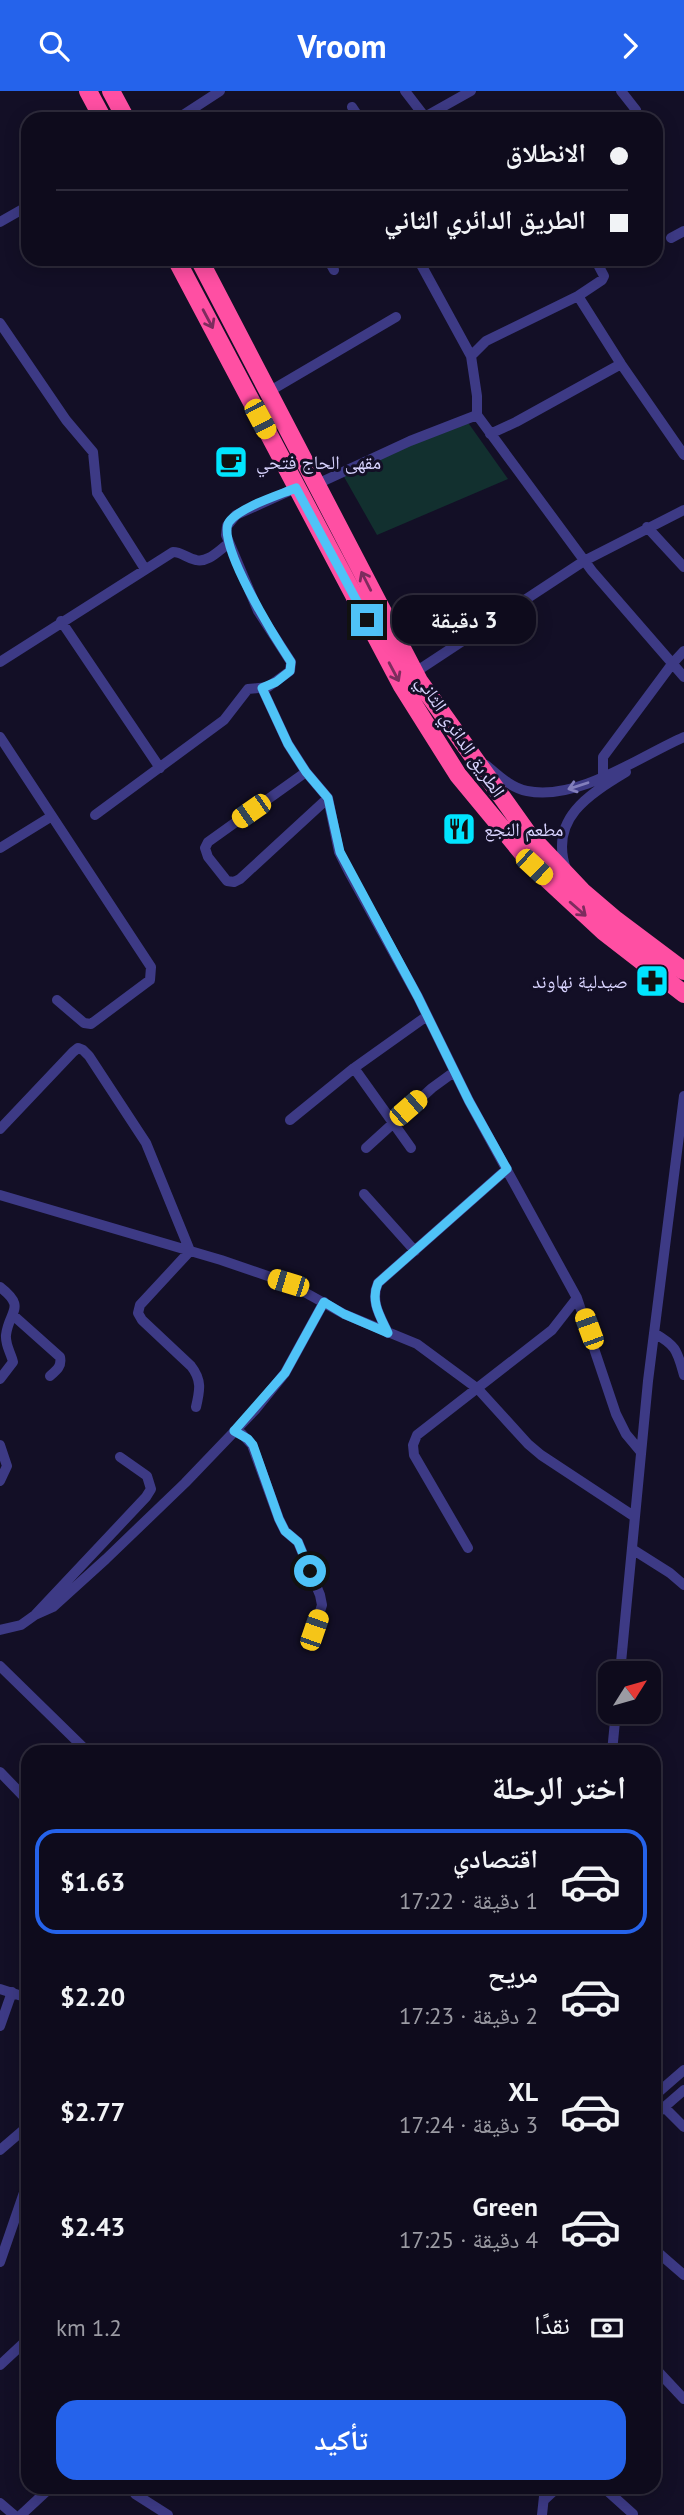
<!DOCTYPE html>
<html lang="ar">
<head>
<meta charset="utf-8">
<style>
	:root { --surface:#0e0b1c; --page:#171425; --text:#f1f3f6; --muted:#9b9ba3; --line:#2e2b3b; --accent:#2563eb }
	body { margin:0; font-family:"PT Sans","Noto Naskh Arabic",sans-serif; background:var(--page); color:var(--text); direction:rtl; height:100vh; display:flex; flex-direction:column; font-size:26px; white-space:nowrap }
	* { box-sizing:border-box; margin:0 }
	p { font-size:23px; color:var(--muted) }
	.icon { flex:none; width:38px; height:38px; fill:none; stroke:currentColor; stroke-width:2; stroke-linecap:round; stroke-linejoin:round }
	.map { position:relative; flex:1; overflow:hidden; direction:ltr }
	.details { position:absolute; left:21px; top:1654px; width:640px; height:749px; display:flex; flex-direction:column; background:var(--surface); border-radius:21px; box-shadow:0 4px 18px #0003,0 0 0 2px var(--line); direction:rtl }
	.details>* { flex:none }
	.top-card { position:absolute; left:21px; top:21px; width:642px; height:154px; border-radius:21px; box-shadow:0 4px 18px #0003,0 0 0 2px var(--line); direction:rtl; display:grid; align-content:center; height:154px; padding:0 35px; background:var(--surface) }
	.needle { width:46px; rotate:53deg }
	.controls { position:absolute; left:598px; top:1570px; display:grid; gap:14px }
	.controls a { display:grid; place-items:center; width:63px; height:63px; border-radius:14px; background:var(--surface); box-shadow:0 4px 18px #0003,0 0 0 2px var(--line); font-size:35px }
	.end { position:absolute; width:32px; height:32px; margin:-16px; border:9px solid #4fc3f7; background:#111; box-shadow:0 0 0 4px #111 }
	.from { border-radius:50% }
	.bubble { position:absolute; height:49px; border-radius:21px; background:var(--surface); box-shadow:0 4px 18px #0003,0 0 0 2px var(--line); font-size:23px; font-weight:800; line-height:49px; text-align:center; direction:rtl }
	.car { position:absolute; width:21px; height:42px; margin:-21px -10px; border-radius:9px; box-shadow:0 0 5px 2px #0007; background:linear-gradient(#f5c518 24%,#345 0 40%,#f5c518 0 76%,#345 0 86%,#f5c518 0) }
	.top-card b { display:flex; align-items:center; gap:24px; height:66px; font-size:26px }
	.top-card b+b { border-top:2px solid var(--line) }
	.top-card i { width:18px; height:18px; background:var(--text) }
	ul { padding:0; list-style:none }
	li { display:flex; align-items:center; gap:21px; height:105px; margin:0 14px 10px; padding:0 21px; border:4px solid transparent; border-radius:21px }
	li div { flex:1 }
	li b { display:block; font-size:26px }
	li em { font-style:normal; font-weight:800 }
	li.current { border-color:var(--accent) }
	li>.icon { width:63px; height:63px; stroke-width:1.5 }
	h2 { padding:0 35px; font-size:32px; line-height:84px }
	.pay { display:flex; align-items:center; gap:18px; height:77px; padding:0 35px; font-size:26px }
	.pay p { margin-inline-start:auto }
	.cta { display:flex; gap:14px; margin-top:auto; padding:14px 35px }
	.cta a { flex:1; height:80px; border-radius:21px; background:var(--accent); color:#fff; font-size:28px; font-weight:800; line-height:80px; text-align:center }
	header { display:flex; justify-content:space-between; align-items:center; height:91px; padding:0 35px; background:var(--accent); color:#fff; font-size:32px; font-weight:800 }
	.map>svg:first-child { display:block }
	.green { fill:#12302f }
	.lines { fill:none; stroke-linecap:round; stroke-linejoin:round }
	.minor { stroke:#3d3a85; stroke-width:10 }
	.highway { stroke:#ff4fa3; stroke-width:18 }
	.oneway { stroke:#7d2c5e }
	.oneway2 { stroke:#837fbc }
	.route { stroke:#4fc3f7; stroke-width:9 }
	.labels { text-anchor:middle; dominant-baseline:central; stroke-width:6; stroke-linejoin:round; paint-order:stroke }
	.poi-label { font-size:19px; fill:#d9d4ff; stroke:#130f26; text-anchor:start }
	.street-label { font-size:19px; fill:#d9d4ff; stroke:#130f26 }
</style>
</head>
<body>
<header><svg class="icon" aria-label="forward" viewBox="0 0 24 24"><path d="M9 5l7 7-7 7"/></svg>Vroom<svg class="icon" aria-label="search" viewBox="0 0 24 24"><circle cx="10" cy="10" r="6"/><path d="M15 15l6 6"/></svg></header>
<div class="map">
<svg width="684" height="2424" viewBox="0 0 684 2424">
	<rect width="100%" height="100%" fill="#130f26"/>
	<path class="green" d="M463 331 469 333 508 388 377 444 343 384Z"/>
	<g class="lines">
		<path class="minor" d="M405 0 425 26
			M621 0 636 19 629 28
			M352 16 360 28
			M177 28 220 0
			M421 28 471 0
			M0 131 28 115
			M671 147 684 140
			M328 168 334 179
			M418 168 471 265
			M595 168 604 185 602 189 578 205 486 250 471 265 477 305V324L592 480 684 586
			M204 177 220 168
			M578 205 621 273 684 364
			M0 232 66 329 93 361 97 402 145 478
			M270 300 396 226
			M490 343 516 331 621 273
			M317 393 410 350 477 324
			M647 436 684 476
			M61 530 160 677
			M0 571 173 461C182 461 186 467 196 469 208 472 219 459 228 453
			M414 582 584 470 684 419
			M262 597 288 653 306 681 328 707 339 761 349 781 418 906 469 1010 577 1207 616 1323 626 1343 641 1361
			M0 646 151 876 150 889 91 933 84 932 57 909
			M486 674C498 684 511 697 527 700 579 710 638 666 684 646
			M306 681 208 751 205 757 208 766 227 790 234 791 240 788 328 707
			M603 685V666L672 573 684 560
			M95 724 224 629 248 598 268 596 290 580 291 571 258 520 226 444 227 435 236 424 296 397
			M0 757 52 725
			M566 778C549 728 588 704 626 681
			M354 977 411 1057
			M290 1029 354 977 427 925
			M0 1038 73 961 78 957 83 959 89 965 146 1052 190 1160 140 1214 138 1222 142 1229 191 1275C202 1289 200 1299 196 1316
			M366 1057 432 997 454 981
			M364 1103 415 1160
			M0 1104 221 1169 288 1192 344 1223 417 1253 478 1298 528 1353 541 1364 635 1426
			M0 1196C27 1217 9 1219 6 1244 5 1254 11 1262 13 1271L0 1288
			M14 1225 60 1266C62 1275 57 1279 50 1285
			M388 1242C380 1225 370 1210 378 1192L507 1078
			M654 1242C677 1255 677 1260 684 1284
			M234 1340 242 1343 252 1354 279 1428 285 1440 298 1451 320 1504 322 1514 314 1539
			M0 1354 7 1375 0 1390
			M468 1457 414 1364 413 1354 417 1344 552 1239 577 1207
			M632 1458 670 1482 684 1494
			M35 1524 53 1516 106 1468 185 1392 255 1319 285 1282 324 1211
			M0 1539 21 1534 35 1524 146 1406 151 1398 147 1385 120 1366
			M0 1575 88 1661
			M620 1582 648 1290 684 1005
			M403 1659 405 1661
			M612 1661 616 1620
			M0 1681 28 1710
			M0 1898 28 1907
			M0 1935 12 1901
			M654 2005 684 1979
			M664 2016 684 2036
			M654 2025 684 1999
			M0 2059 28 2035
			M654 2158 684 2184
			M0 2171 28 2090
			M0 2274 28 2248
			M654 2276 684 2308
			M140 2396 135 2403 168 2424
			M603 2396 633 2423
			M544 2409 558 2396
			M0 2412 14 2424
			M21 2424 51 2396
			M542 2424 545 2396"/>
		<path class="highway" d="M88 0 103 28
			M111 0 126 28
			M176 168 402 595 458 684 534 776 604 841 684 903
			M199 168 419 590 529 744 582 800 616 829 684 880"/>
	</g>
	<defs><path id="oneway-shaft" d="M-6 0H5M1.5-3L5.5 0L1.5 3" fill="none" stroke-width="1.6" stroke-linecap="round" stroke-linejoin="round" transform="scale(1.75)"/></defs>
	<g class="oneway">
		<use href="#oneway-shaft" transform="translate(208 228) rotate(62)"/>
		<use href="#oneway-shaft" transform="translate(366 490) rotate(-117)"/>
		<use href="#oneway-shaft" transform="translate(394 581) rotate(62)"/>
		<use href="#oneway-shaft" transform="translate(578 818) rotate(41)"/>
	</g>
	<use class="oneway2" href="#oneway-shaft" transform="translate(578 695) rotate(162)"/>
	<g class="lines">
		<path class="route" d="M310 1480 298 1451 285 1440 279 1428 253 1354 248 1348 234 1340 285 1282 324 1211 344 1223 388 1242C380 1225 370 1210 378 1192L507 1078 469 1010 418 906 340 761 328 707 306 681 288 653 262 597 276 591 290 580 291 571C277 550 215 451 229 431 240 416 279 404 296 397L367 529"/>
	</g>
	<defs>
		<symbol id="cafe-square" viewBox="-11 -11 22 22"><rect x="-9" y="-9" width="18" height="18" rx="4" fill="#00e5ff" stroke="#130f26"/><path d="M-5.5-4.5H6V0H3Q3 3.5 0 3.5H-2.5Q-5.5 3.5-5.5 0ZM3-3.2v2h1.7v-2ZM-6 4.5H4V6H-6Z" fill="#111"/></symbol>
		<symbol id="restaurant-square" viewBox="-11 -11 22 22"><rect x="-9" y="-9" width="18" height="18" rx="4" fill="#00e5ff" stroke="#130f26"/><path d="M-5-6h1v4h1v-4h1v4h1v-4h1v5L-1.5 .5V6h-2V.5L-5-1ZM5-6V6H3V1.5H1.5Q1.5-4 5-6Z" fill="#111"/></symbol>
		<symbol id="pharmacy-square" viewBox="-11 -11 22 22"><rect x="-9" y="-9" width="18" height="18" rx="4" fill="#00e5ff" stroke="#130f26"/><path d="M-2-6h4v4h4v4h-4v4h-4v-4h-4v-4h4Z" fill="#111"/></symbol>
	</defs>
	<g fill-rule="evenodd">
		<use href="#cafe-square" x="212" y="352" width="38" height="38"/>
		<use href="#restaurant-square" x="440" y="719" width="38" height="38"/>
		<use href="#pharmacy-square" x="633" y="871" width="38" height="38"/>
	</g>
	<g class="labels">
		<g class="poi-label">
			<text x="256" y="371">مقهى الحاج فتحي</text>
			<text x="484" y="738">مطعم النجع</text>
			<text x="628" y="890" text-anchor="end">صيدلية نهاوند</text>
		</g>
		<g class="street-label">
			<text transform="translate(461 645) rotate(56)">الطريق الدائري الثاني</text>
		</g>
	</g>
</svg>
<div class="controls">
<a><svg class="needle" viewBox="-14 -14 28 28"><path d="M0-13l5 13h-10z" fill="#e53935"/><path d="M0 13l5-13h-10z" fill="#9b9ba3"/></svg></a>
</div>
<i class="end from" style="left:310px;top:1480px"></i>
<i class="end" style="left:367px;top:529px"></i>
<div class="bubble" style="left:392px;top:504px;width:144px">3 دقيقة</div>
<i class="car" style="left:260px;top:328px;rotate:152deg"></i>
<i class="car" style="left:251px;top:720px;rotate:235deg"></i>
<i class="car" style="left:534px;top:776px;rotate:133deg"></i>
<i class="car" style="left:408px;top:1017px;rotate:49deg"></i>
<i class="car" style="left:288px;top:1192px;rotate:287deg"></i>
<i class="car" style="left:589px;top:1238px;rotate:340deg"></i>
<i class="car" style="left:314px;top:1539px;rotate:19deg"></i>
<div class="top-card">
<b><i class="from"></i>الانطلاق</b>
<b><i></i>الطريق الدائري الثاني</b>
</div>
<section class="details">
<h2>اختر الرحلة</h2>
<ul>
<li class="current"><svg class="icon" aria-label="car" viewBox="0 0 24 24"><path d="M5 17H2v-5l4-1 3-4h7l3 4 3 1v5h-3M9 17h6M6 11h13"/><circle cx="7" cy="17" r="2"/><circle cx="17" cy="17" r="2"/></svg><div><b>اقتصادي</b><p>1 دقيقة · 17:22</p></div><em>$1.63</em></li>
<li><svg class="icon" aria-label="car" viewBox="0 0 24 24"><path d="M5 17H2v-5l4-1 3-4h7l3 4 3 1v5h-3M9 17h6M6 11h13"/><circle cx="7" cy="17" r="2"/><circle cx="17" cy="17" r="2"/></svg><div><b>مريح</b><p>2 دقيقة · 17:23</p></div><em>$2.20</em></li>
<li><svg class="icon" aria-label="car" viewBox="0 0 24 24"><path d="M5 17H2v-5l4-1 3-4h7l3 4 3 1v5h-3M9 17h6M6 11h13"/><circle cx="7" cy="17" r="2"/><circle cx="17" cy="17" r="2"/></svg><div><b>XL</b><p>3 دقيقة · 17:24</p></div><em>$2.77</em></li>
<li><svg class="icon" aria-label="car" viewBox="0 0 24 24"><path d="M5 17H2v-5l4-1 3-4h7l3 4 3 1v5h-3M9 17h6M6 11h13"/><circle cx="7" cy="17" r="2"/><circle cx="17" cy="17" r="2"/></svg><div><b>Green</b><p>4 دقيقة · 17:25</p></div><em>$2.43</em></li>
</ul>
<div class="pay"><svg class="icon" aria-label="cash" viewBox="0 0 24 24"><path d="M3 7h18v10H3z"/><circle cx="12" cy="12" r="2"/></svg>نقدًا<p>1.2 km</p></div>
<div class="cta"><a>تأكيد</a></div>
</section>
</div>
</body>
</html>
